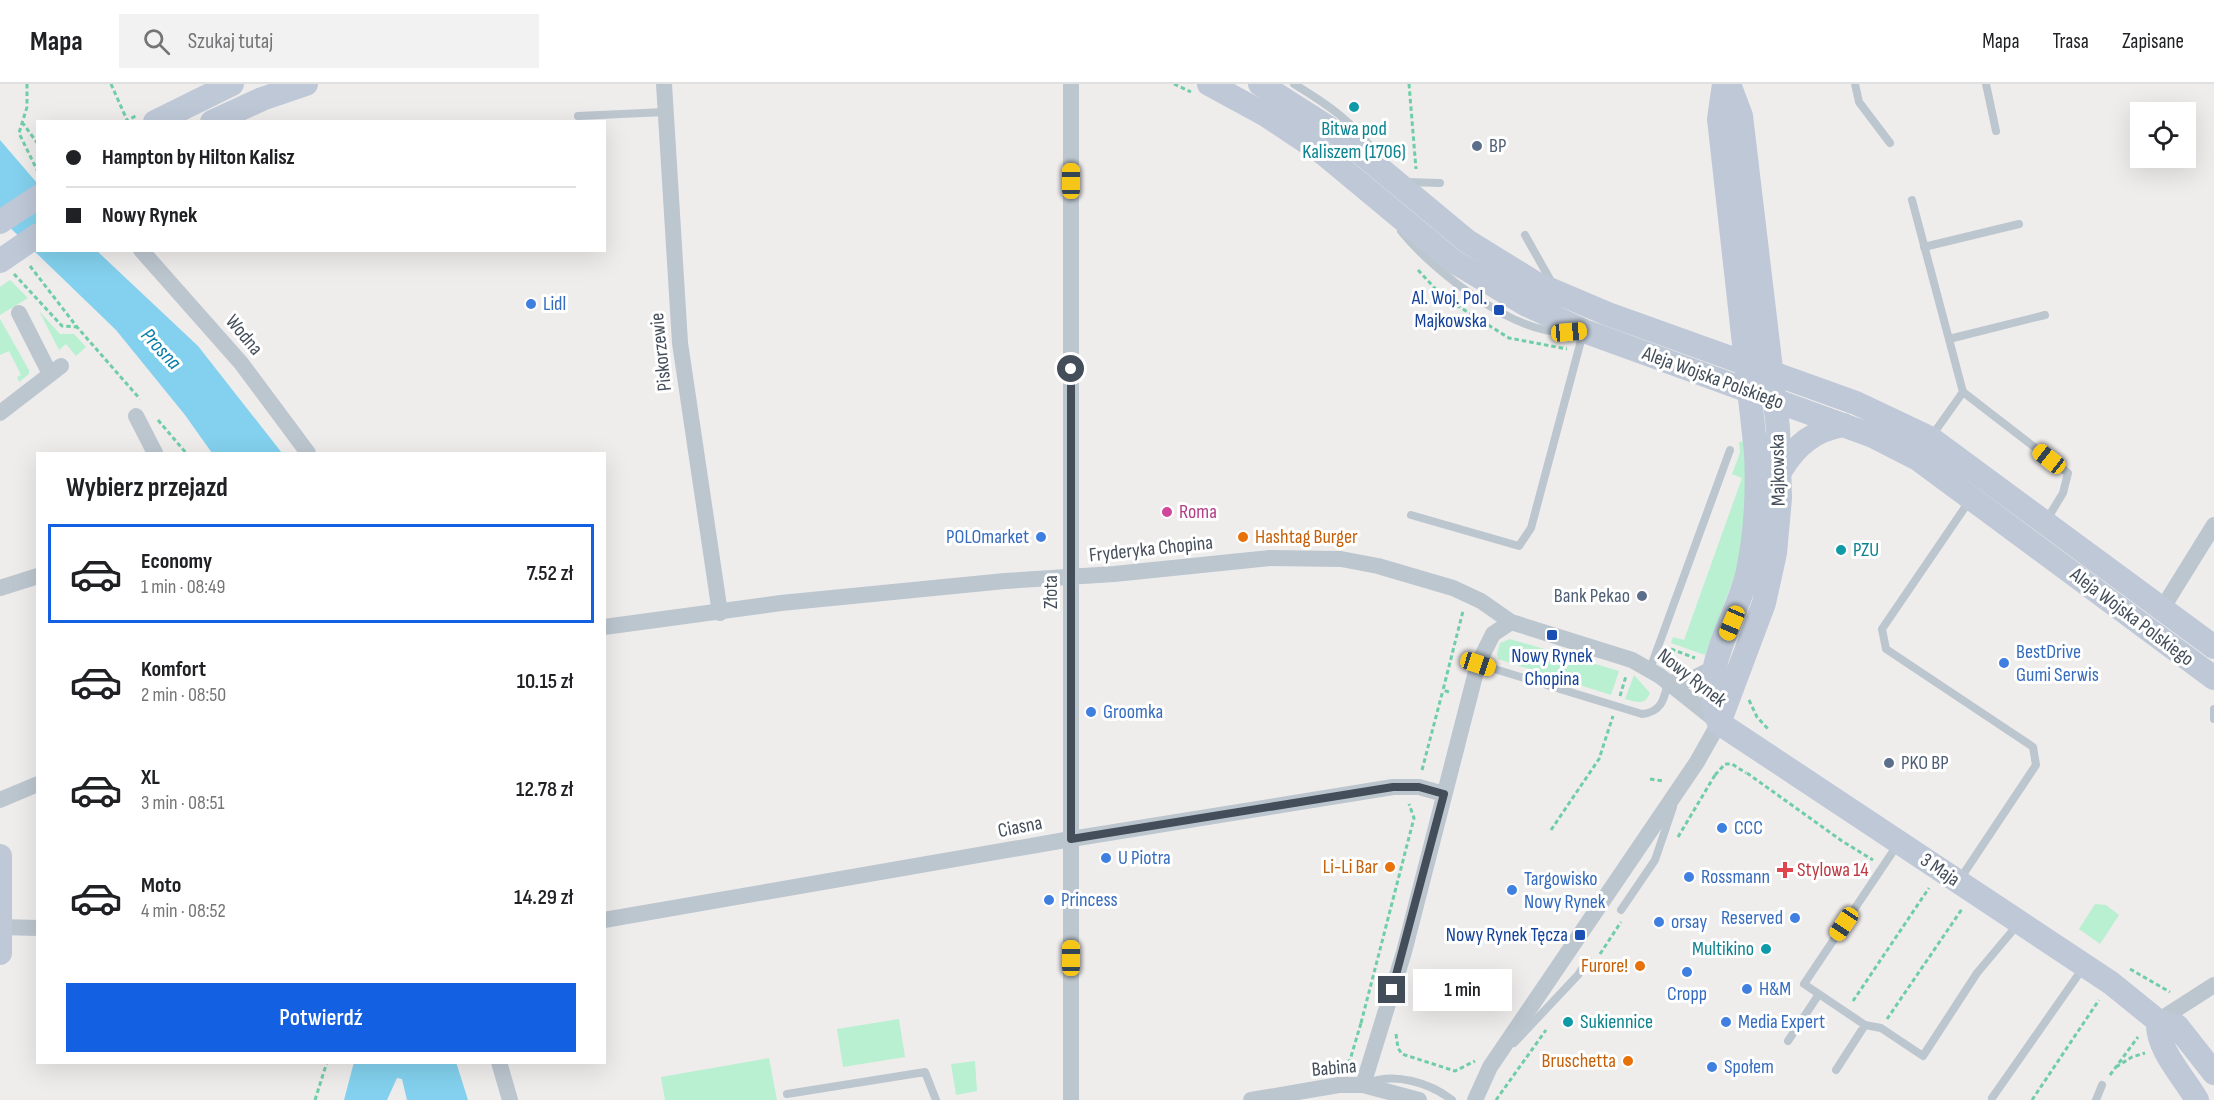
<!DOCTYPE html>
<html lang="pl">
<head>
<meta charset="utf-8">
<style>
	:root { --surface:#fff; --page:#f2f2f2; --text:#202124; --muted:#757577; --line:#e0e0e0; --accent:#1360e3 }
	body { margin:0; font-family:"Sofia Sans Condensed",sans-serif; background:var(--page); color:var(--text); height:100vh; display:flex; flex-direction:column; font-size:22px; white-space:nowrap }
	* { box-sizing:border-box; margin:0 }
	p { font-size:20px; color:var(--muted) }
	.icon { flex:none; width:33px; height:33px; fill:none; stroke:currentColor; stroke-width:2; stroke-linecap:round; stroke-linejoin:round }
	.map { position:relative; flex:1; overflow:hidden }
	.drawer { position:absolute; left:36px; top:368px; width:570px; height:612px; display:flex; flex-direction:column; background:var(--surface); border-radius:0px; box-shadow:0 6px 24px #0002 }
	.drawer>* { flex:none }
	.hud { position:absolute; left:36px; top:36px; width:570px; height:132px; border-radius:0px; box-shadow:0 6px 24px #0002; display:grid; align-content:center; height:132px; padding:0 30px; background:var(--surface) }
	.tools { position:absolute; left:2130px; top:18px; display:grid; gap:12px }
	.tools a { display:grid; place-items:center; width:66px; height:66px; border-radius:0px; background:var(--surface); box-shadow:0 6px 24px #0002; font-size:30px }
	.end { position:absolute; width:27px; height:27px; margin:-14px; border:8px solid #444e5a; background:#fff; box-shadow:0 0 0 3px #fff }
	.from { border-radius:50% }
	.bubble { position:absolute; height:42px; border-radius:0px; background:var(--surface); box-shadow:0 6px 24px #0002; font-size:20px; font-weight:600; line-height:42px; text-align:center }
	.car { position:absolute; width:18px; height:36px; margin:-18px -9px; border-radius:8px; box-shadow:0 0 4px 2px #0007; background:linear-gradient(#f5c518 24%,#345 0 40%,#f5c518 0 76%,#345 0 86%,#f5c518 0) }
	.hud b { display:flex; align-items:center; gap:21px; height:57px; font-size:22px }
	.hud b+b { border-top:2px solid var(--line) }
	.hud i { width:15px; height:15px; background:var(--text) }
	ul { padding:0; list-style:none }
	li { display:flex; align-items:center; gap:18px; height:99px; margin:0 12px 9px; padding:0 18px; border:3px solid transparent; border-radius:0px }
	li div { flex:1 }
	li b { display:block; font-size:22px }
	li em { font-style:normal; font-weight:600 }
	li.selected { border-color:var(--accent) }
	li>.icon { width:54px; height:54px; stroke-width:1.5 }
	h2 { padding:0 30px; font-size:27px; line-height:72px }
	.button { display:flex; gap:12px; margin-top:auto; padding:12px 30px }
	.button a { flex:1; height:69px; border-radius:0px; background:var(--accent); color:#fff; font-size:24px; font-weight:600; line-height:69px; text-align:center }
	header { display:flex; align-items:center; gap:36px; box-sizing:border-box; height:84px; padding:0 30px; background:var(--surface); border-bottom:2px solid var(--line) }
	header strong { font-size:28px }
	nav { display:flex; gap:33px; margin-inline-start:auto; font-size:21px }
	.search { width:420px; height:54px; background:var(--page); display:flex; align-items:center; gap:15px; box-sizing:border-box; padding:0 21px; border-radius:0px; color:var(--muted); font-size:22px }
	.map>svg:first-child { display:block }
	.green { fill:#b8f0d1 }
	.water { fill:#83d1ee }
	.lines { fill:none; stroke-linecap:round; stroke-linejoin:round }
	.path { stroke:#6fcea6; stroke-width:3; stroke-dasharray:4.5 3; stroke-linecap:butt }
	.lane { stroke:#bcc6cf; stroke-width:8 }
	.street { stroke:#bcc6cf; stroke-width:16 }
	.secondary { stroke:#bec8d7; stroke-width:24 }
	.route { stroke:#444e5a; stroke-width:8 }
	.culture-dot { fill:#0f9aa8; stroke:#fff; stroke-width:2 }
	.service-dot { fill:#5c6f8a; stroke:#fff; stroke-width:2 }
	.shop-dot { fill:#3f7fe0; stroke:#fff; stroke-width:2 }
	.transit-dot { fill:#1a4fb4; stroke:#fff; stroke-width:2 }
	.hotel-dot { fill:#d1479c; stroke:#fff; stroke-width:2 }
	.food-dot { fill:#e8710a; stroke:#fff; stroke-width:2 }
	.health-dot { fill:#e0444e; stroke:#fff; stroke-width:2 }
	.labels { text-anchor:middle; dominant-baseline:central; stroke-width:6; stroke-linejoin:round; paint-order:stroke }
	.culture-label { font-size:20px; fill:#0d838f; stroke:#fff; text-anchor:start }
	.service-label { font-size:20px; fill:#4e5e75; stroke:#fff; text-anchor:start }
	.transit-label { font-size:20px; fill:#164399; stroke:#fff; text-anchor:end }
	.shop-label { font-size:20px; fill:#366cbe; stroke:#fff; text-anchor:start }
	.street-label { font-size:20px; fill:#444e5a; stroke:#fff }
	.hotel-label { font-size:20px; fill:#b23c85; stroke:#fff; text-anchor:start }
	.food-label { font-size:20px; fill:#c56008; stroke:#fff; text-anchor:end }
	.health-label { font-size:20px; fill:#be3a42; stroke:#fff; text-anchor:start }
	.water-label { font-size:21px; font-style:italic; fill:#077daa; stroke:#fff }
</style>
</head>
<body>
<header>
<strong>Mapa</strong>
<div class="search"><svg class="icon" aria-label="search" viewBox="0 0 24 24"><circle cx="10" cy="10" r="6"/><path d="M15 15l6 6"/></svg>Szukaj tutaj</div>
<nav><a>Mapa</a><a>Trasa</a><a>Zapisane</a></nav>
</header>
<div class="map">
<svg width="2214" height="1016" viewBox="0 0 2214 1016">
	<rect width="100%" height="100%" fill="#efecec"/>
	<path class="green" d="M10 196 28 214 0 231V203Z
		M39 227 60 250H74L86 263 76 272 66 260 59 266Z
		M0 235 29 286V290L19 298 17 293 21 291 9 267 0 271Z
		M1744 357 1747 401 1739 480 1705 571 1671 559 1673 553 1684 556 1742 394 1732 390 1740 369 1739 358Z
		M1510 555 1619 587 1611 611 1498 575 1497 570 1500 559Z
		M1634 591 1650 609C1645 622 1636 618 1625 615Z
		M2095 820 2106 821 2119 831 2100 860 2079 845Z
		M899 935 905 973 843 983 837 945Z
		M769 974 777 1016H665L661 993Z
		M975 977 977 1007 956 1011 951 980Z"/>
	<path class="water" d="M0 56 37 99 38 166 97 167 198 262 282 369H212L185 331 116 246 0 134Z
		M354 978H456L468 1016H407L402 995 397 994 387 1016H344Z"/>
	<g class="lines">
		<path class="path" d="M27 0V23L19 49 38 88
			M111 0 127 36
			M1174 0 1191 8
			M1409 0 1416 85
			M22 38 38 60
			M125 38 137 31
			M30 182 77 243 140 315
			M1418 186 1442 212 1509 254 1567 265
			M14 190 62 242 77 243
			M158 336 186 369
			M1671 565 1695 574
			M1449 608 1443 606 1463 527
			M1620 612 1626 592
			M1749 616 1757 633 1768 645
			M1422 686 1443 606
			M1747 689 1842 757 1873 776
			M1715 691 1725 680H1732L1746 689
			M1650 695 1663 697
			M1551 746 1599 675 1613 632
			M1678 753 1715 691
			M1600 870 1621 838
			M2130 885 2170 908
			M1853 917 1929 804
			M1887 935 1962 825
			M1361 939 1414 734 1409 720
			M1396 950 1398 964 1402 970 1455 987 1475 977
			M2116 983 2132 973 2145 969
			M1342 984 1350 976 1361 939
			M2110 991 2138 953
			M315 1016 327 978
			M1496 1016 1546 946
			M2032 1016 2099 916"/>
		<path class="lane" d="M1294 0C1327 20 1355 39 1377 71
			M1855 0 1859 18 1890 59
			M1986 0 1996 47
			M578 32 665 28
			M1406 98 1440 99
			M1912 116 1963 308 1931 353
			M1401 147C1434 188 1517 253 1570 248
			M1525 151 1552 199
			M1924 163 2019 140
			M1949 255 2045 231
			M1963 308 2068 389 2063 409 2046 437
			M1411 431 1519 462 1531 444 1583 249
			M1478 580 1642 630C1661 628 1664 616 1668 599
			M1650 585 1730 366
			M2214 625V635
			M1898 760 1804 900 1865 941 1881 944 1923 972 1977 889 2019 839
			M1960 795 2036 681 2033 663 1886 565 1882 545 1970 416
			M1621 826 1655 776 1673 723
			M1788 957 1819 910
			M1514 959 1578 891 1588 876
			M1836 986 1865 941
			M1368 999C1395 988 1430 999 1452 1016
			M787 1010 925 988 936 1016
			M1992 1014 2083 884
			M2096 1016 2102 1001"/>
		<path class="street" d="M664 0 680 259 720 529
			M1071 0V1016
			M141 166 241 279 308 369
			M19 229 50 290
			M0 329 61 282
			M136 332 155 369
			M0 504 38 492
			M2162 525 2214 441
			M604 543 781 519 1005 497 1114 490 1270 474 1341 475 1378 482 1453 504 1481 517 1511 538 1632 576 1660 592 1719 639 1697 678 1490 983 1475 1016
			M1668 599 1692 595 1712 585
			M0 716 38 700
			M604 836 1071 755 1393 703H1419L1444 710
			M0 843 38 844
			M2158 937 2214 901
			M499 978 510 1016
			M1363 1001 1404 868 1478 580 1493 550 1511 538
			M1251 1016 1339 1001H1363L1419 1016"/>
		<path class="secondary" d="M1209 0 1266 31 1323 69 1453 177 1525 220 1584 247 1873 352 1918 375 2214 594
			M1260 0 1337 49 1467 157 1535 199 1608 230 1856 319 1930 354 2214 563
			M155 38 232 0
			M212 38 262 15 306 0
			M0 138 38 113
			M0 177 38 151
			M1781 386C1796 361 1814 346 1844 341
			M1719 639 1764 519 1775 469 1780 414 1778 344 1741 32 1729 0
			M1719 639C1697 584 1736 540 1748 487 1756 447 1758 408 1756 368L1719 35 1724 0
			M1719 639 2111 899 2158 937 2177 942 2214 989
			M0 772V869
			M2158 937C2156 965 2184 993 2197 1016"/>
	</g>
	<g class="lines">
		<path class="route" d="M1071 285V755L1393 703H1419L1444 710 1392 906"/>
	</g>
	<g class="culture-dot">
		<circle cx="1354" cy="23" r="6"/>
		<circle cx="1841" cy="466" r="6"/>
		<circle cx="1766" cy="865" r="6"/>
		<circle cx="1568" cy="938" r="6"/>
	</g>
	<g class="service-dot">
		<circle cx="1477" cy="62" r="6"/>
		<circle cx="1642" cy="512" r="6"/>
		<circle cx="1889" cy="679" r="6"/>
	</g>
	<g class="shop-dot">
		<circle cx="531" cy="220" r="6"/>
		<circle cx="1041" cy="453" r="6"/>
		<circle cx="2004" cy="579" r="6"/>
		<circle cx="1091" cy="628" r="6"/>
		<circle cx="1722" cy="744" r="6"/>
		<circle cx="1106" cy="774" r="6"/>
		<circle cx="1689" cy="793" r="6"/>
		<circle cx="1512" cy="806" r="6"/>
		<circle cx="1049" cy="816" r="6"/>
		<circle cx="1795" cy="834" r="6"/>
		<circle cx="1659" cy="838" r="6"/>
		<circle cx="1687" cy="888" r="6"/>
		<circle cx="1747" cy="905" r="6"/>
		<circle cx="1726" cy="938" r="6"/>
		<circle cx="1712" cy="983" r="6"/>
	</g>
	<g class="transit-dot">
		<rect x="1493" y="220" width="12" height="12" rx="3"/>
		<rect x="1546" y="545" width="12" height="12" rx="3"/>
		<rect x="1574" y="845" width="12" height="12" rx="3"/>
	</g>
	<circle class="hotel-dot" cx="1167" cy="428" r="6"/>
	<g class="food-dot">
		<circle cx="1243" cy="453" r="6"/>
		<circle cx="1390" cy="783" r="6"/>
		<circle cx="1640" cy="882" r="6"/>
		<circle cx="1628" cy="977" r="6"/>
	</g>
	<path class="health-dot" d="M1782 777h6v6h6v6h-6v6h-6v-6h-6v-6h6z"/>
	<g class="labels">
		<g class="culture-label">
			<text x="1354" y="45" text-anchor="middle">Bitwa pod<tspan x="1354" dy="23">Kaliszem (1706)</tspan></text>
			<text x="1853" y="466">PZU</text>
			<text x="1754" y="865" text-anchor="end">Multikino</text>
			<text x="1580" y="938">Sukiennice</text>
		</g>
		<g class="service-label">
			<text x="1489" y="62">BP</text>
			<text x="1630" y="512" text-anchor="end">Bank Pekao</text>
			<text x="1901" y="679">PKO BP</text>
		</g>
		<g class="transit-label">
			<text x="1487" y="214">Al. Woj. Pol.<tspan x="1487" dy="23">Majkowska</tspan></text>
			<text x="1552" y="572" text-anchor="middle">Nowy Rynek<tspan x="1552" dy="23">Chopina</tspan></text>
			<text x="1568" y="851">Nowy Rynek Tęcza</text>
		</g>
		<g class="shop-label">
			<text x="543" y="220">Lidl</text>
			<text x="1029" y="453" text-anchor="end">POLOmarket</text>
			<text x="2016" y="568">BestDrive<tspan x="2016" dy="23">Gumi Serwis</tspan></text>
			<text x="1103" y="628">Groomka</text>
			<text x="1734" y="744">CCC</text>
			<text x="1118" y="774">U Piotra</text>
			<text x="1701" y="793">Rossmann</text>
			<text x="1524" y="795">Targowisko<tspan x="1524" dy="23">Nowy Rynek</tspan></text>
			<text x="1061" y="816">Princess</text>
			<text x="1783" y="834" text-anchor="end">Reserved</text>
			<text x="1671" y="838">orsay</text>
			<text x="1759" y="905">H&amp;M</text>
			<text x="1687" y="910" text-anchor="middle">Cropp</text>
			<text x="1738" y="938">Media Expert</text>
			<text x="1724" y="983">Społem</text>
		</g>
		<g class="street-label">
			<text transform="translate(244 251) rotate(50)">Wodna</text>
			<text transform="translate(661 268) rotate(-96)">Piskorzewie</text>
			<text transform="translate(1713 294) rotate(20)">Aleja Wojska Polskiego</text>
			<text transform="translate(1778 386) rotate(-91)">Majkowska</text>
			<text transform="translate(1151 465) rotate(-6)">Fryderyka Chopina</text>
			<text transform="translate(1051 508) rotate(-90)">Złota</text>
			<text transform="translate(2132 533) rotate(37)">Aleja Wojska Polskiego</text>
			<text transform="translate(1692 594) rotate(38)">Nowy Rynek</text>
			<text transform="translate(1020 743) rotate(-11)">Ciasna</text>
			<text transform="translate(1940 786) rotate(34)">3 Maja</text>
			<text transform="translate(1334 984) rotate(-5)">Babina</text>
		</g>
		<g class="hotel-label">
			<text x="1179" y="428">Roma</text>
		</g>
		<g class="food-label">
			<text x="1255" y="453" text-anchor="start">Hashtag Burger</text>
			<text x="1378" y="783">Li-Li Bar</text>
			<text x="1628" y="882">Furore!</text>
			<text x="1616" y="977">Bruschetta</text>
		</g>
		<g class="health-label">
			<text x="1797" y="786">Stylowa 14</text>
		</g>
		<g class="water-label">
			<text transform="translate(161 265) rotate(47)">Prosna</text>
		</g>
	</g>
</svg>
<div class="tools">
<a><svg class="icon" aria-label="locate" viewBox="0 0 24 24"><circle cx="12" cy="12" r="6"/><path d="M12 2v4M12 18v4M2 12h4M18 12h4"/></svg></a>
</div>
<i class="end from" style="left:1071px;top:285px"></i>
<i class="end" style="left:1392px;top:906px"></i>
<div class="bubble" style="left:1413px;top:885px;width:99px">1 min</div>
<i class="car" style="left:1071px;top:97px;rotate:0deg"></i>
<i class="car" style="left:1569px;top:248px;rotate:85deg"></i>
<i class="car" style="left:2049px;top:375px;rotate:308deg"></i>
<i class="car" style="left:1732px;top:539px;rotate:203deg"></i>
<i class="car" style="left:1478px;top:580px;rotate:108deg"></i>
<i class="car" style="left:1844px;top:840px;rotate:214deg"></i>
<i class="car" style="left:1071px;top:874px;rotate:0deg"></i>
<div class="hud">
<b><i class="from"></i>Hampton by Hilton Kalisz</b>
<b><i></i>Nowy Rynek</b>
</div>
<section class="drawer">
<h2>Wybierz przejazd</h2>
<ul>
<li class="selected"><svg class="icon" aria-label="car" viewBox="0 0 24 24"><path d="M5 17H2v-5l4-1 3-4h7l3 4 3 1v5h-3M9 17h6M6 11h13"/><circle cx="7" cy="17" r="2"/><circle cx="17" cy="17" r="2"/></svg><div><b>Economy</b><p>1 min · 08:49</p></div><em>7.52 zł</em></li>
<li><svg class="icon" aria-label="car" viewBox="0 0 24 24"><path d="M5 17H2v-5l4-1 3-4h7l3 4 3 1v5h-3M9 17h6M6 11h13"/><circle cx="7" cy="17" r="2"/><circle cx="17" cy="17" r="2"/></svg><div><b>Komfort</b><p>2 min · 08:50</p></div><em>10.15 zł</em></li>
<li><svg class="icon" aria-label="car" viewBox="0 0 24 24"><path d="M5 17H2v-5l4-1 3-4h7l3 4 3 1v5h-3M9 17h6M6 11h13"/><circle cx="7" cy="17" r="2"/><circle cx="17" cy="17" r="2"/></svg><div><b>XL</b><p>3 min · 08:51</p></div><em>12.78 zł</em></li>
<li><svg class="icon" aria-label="car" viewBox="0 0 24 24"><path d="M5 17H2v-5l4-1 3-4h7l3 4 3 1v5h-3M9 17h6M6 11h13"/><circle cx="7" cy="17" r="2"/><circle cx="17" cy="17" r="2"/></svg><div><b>Moto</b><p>4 min · 08:52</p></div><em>14.29 zł</em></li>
</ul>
<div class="button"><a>Potwierdź</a></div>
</section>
</div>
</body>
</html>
